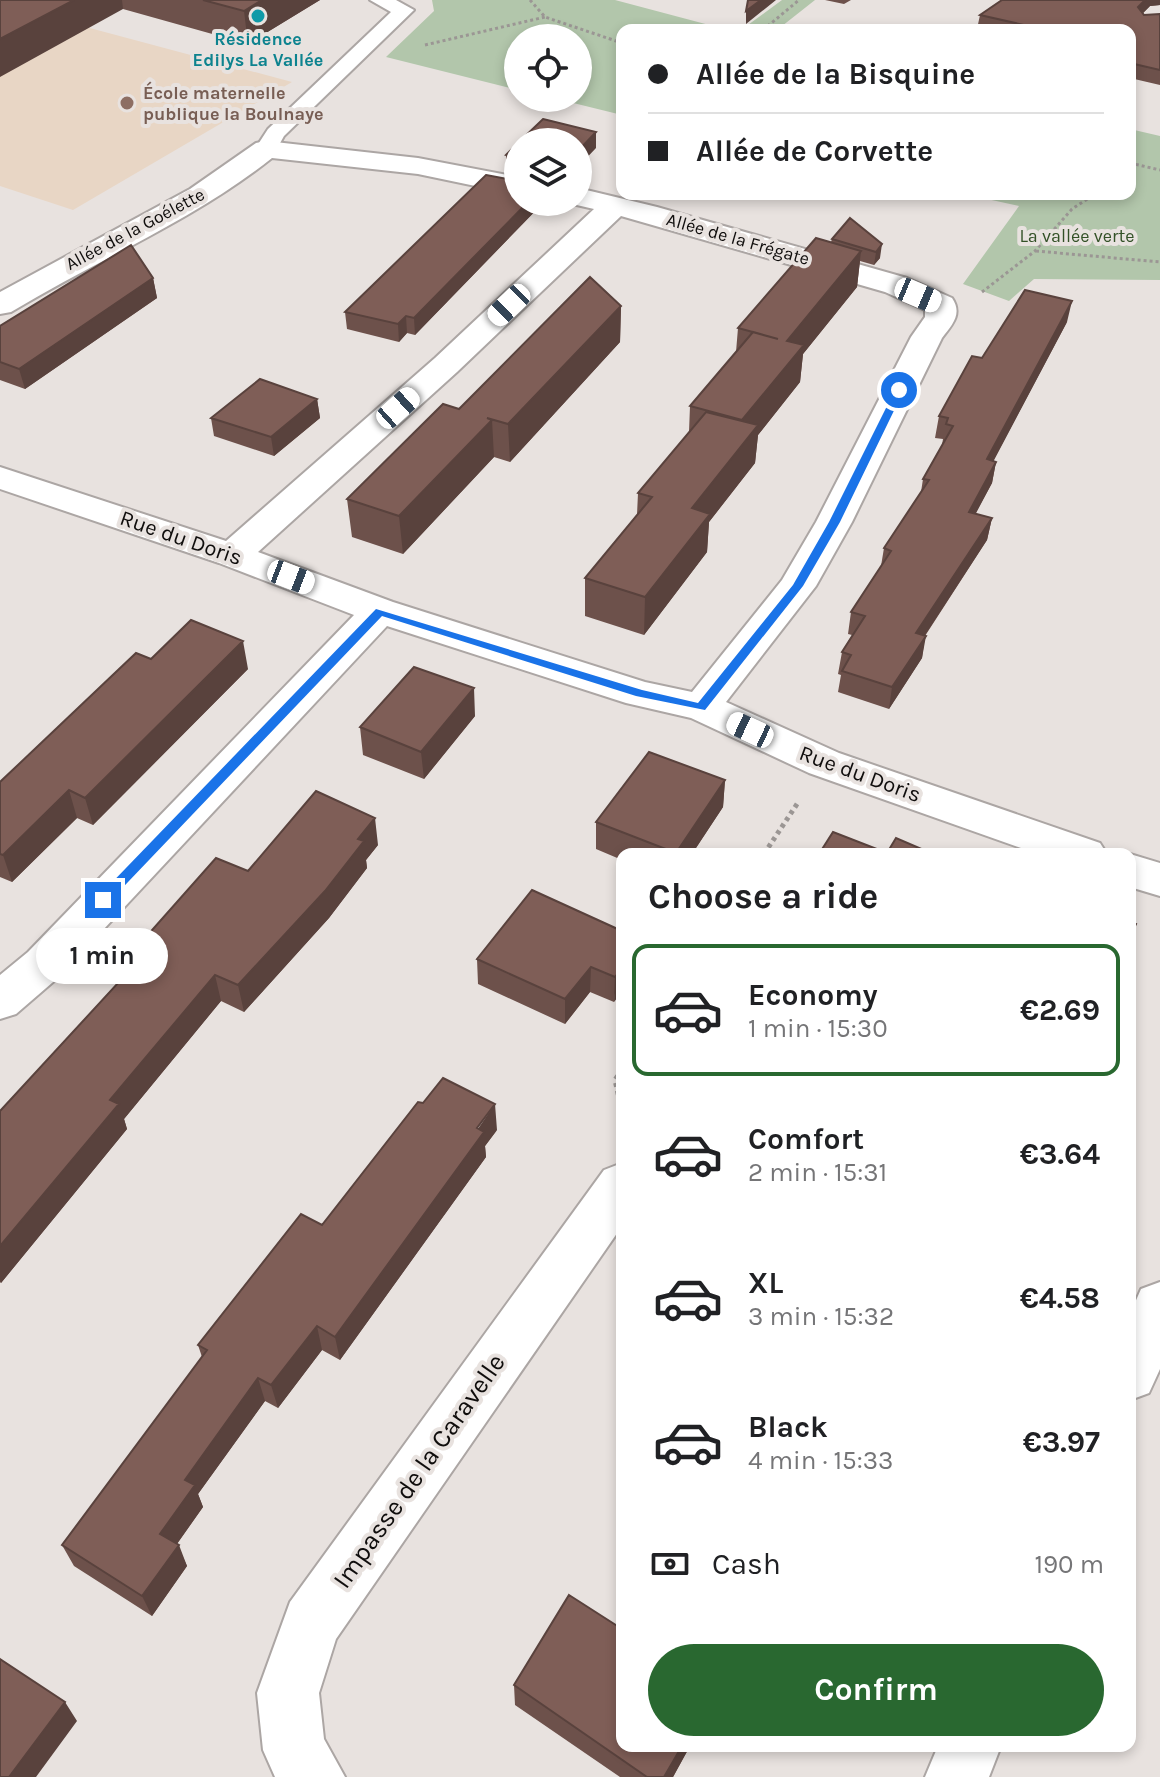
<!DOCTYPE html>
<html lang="en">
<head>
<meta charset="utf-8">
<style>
	:root { --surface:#fff; --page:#f6f6f6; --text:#202124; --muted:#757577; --line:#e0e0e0; --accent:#296830 }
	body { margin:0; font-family:Karla,sans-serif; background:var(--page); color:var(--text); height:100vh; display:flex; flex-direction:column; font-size:30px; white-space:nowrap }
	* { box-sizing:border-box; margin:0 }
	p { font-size:26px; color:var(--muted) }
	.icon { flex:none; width:44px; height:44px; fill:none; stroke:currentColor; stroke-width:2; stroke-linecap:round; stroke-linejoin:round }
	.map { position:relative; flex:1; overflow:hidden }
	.panel { position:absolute; left:616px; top:848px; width:520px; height:904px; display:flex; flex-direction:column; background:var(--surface); border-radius:16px; box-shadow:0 4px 12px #0003 }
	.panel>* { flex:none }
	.banner { position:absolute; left:616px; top:24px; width:520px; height:176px; border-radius:16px; box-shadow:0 4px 12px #0003; display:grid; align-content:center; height:176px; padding:0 32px; background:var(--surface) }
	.fabs { position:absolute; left:504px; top:24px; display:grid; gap:16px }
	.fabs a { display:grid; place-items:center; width:88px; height:88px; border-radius:50%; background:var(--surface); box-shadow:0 4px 12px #0003; font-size:40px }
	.end { position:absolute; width:36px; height:36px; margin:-18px; border:10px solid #1a73e8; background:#fff; box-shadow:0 0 0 4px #fff }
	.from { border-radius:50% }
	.bubble { position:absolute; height:56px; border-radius:28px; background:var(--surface); box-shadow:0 4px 12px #0003; font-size:26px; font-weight:700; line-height:56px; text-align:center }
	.car { position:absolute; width:24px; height:48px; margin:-24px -12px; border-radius:10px; box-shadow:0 0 6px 2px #0007; background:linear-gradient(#fff 24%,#345 0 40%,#fff 0 76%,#345 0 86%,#fff 0) }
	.banner b { display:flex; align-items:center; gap:28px; height:76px; font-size:30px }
	.banner b+b { border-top:2px solid var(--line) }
	.banner i { width:20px; height:20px; background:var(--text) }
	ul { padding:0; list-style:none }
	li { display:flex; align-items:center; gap:24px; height:132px; margin:0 16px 12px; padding:0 16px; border:4px solid transparent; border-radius:16px }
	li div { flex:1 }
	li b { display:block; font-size:30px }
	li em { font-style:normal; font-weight:700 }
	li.selected { border-color:var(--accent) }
	li>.icon { width:72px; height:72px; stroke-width:1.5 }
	h2 { padding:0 32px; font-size:36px; line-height:96px }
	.pay { display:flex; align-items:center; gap:20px; height:88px; padding:0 32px; font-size:30px }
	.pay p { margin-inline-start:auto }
	.action { display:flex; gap:16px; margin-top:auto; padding:16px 32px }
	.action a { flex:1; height:92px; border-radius:48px; background:var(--accent); color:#fff; font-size:32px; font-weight:700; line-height:92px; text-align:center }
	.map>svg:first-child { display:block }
	.education { fill:#e8d6c5 }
	.green { fill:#b2c6ab }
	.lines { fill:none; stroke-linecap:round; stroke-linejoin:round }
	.service-casing { stroke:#aca6a4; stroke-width:4 }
	.minor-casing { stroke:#aca6a4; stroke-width:4 }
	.tertiary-casing { stroke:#aca6a4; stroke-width:4 }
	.path-far1 { stroke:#9b9694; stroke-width:3; stroke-dasharray:3 3; stroke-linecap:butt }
	.path { stroke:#9b9694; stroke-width:5; stroke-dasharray:4 4; stroke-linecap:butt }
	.service { fill:#fff; fill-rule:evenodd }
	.minor { fill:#fff; fill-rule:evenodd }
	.tertiary { fill:#fff; fill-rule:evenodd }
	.wall { fill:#6d514b }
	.shaded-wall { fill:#59423d }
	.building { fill:#7f5e57; stroke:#59423d; stroke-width:2 }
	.route { fill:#1a73e8 }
	.culture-dot { fill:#0f9aa8; stroke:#e8e2df; stroke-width:3 }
	.education-dot { fill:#8d6e63; stroke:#e8e2df; stroke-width:3 }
	.labels { text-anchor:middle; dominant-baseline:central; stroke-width:8; stroke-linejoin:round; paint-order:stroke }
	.far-culture-label { font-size:18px; font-weight:bold; fill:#0d838f; stroke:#e8e2df }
	.far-education-label { font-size:18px; font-weight:bold; fill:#785e54; stroke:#e8e2df; text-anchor:start }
	.far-street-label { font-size:18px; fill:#0f0d0c; stroke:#e8e2df }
	.far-park-label { font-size:18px; fill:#335127; stroke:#e8e2df }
	.street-label { font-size:22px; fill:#0f0d0c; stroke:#e8e2df }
	.near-street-label { font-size:26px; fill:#0f0d0c; stroke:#e8e2df }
</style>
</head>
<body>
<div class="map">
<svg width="1160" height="1777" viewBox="0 0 1160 1777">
	<rect width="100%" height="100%" fill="#e8e2df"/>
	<path class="education" d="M0 4 292 82 73 210 0 186Z"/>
	<path class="green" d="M432 0H615L728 30H622V115L553 98H578V38H518V90L386 57 434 11Z
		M782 0H815L777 30H741Z
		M1130 129 1160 136V280L1034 279 1009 301 963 284 1019 206 964 194H1130Z"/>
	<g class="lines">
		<defs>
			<path id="service" d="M370 0H396L414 10 284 136 274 154H258L255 149 268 129 391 12Z"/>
			<path id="minor" d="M266 141 418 158 518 177V195L418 174 272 158C193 221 97 260 11 312L0 314V292L190 189 256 143Z
				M578 188 657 207 907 278 952 298C963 314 952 325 942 338L852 522 816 586 726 702 839 753 1100 843 1107 854H1038L809 773 691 718 626 703 387 626 60 976 16 1014 0 1019V975L28 952 354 615 219 563 0 489V467L226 541 435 358 594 209 568 203 578 202ZM621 216 885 292 925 310V317L911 337 816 522 782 580 692 692 645 682 393 602 258 552 457 372Z
				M1130 854 1160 863V896L1130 887Z
				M622 1163V1226L336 1639 319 1693 324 1739 345 1777H275L263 1750 257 1693 290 1602 604 1170Z"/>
			<path id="tertiary" d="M1160 1282V1369L1149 1393 1130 1400V1314L1141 1289Z
				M938 1746H1001L989 1777H925Z"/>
		</defs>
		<use href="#service" class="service-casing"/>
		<use href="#minor" class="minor-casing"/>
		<use href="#tertiary" class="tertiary-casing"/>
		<path class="path-far1" d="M530 0 545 17 622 43
			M763 30 799 0
			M425 45 545 17
			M1130 163 1160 170
			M1036 251 1160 262
			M982 292 1035 251 1072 209 1095 194"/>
		<path class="path" d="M764 854 799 801
			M622 1069 615 1080 622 1111"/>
		<use href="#service" class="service"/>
		<use href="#minor" class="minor"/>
		<use href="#tertiary" class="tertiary"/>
	</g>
	<path class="wall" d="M0 0H320L248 44 123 9Z
		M825 0H851L844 4Z
		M1160 0V5L1150 6 1143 13 1144 15 1160 14V85L1130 78V30H983L977 29 980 15Z
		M518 143V175L506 172V155Z
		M518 202H544L415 335 407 333 399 342 347 329 345 312Z
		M850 218 880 258 874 265 860 261 857 287 803 354 800 382 758 435 755 463 709 522 707 552 644 635 585 616V578L637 515 638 493 689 432 690 406 736 352 738 328 831 242 832 239Z
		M153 278 157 298 25 389 0 380V326Z
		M621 306 620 342 510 462 494 457 403 554 352 537 347 499 459 409Z
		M1067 322 993 461 996 462 992 483 975 514 992 518 987 540 925 636 922 658 889 709 838 692 841 675 838 674 842 652 852 635 848 634 851 612 881 566 884 548 921 492 923 479 942 445 943 439 935 438 939 416 982 358Z
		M317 399 320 418 274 456 214 436 211 418Z
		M151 659 248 669 93 825 77 818 12 882 0 877V782Z
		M475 716 424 779 363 755 360 727Z
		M725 780 723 807 692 854H622V860L596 849V822Z
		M378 845 366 860 367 868 329 918 244 1012 221 1001 124 1119 127 1129 1 1283 0 1282V1111L124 976 121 965 248 871Z
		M622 931 614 1002 590 992 565 1024 478 984 477 959Z
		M497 1130 485 1146 486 1157 340 1360 322 1350 278 1408 265 1401 198 1494 203 1507 177 1544 187 1566 152 1616 74 1566 62 1545 202 1357 198 1345Z
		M514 1685 622 1746H690L673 1777H620L515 1705Z"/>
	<path class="shaded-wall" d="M74 0H122L123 9 0 77V39Z
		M262 0H320L248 44 244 11Z
		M761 0H776L746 24V11Z
		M1145 0H1160V5L1150 6 1135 21 1138 7Z
		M596 132V148L578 167V151Z
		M528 202H544L415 335 414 318Z
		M882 244 880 258 874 265 876 252Z
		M861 251 857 287 803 354 800 382 758 435 755 463 709 522 707 552 644 635 645 597 692 508 787 341Z
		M153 278 157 298 25 389 19 369Z
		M1072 301 1067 322 983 481 987 459Z
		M621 306 620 342 510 462 508 424Z
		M406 316 407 333 399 342 398 324Z
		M317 399 320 418 274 456 271 437Z
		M492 420 494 457 403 554 399 516Z
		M996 462 992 483 965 534 969 512Z
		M992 518 987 540 912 655 916 633Z
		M926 636 922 658 889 709 892 687Z
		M243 641 248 669 93 825 85 798Z
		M474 688 475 716 424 779 421 752Z
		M725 780 723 807 692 854H676Z
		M69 790 77 818 12 882 3 855Z
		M375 818 378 845 366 860 367 868 329 918 244 1012 238 985Z
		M591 967 590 992 565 1024V999Z
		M622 968V992L614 1002 615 977Z
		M215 975 221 1001 124 1119 127 1129 1 1283 0 1280V1246L110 1100Z
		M495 1104 497 1130 485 1146 486 1157 340 1360 335 1337Z
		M317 1326 322 1350 278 1408 271 1385Z
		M258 1378 265 1401 198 1494 203 1507 169 1555 160 1534 185 1480Z
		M179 1545 187 1566 152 1616 142 1596Z
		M65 1702 77 1721 36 1777H9Z
		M682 1746H690L673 1777H664Z"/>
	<path class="building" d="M0 0H74L0 39Z
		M203 0H262L244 11Z
		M748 0H761L746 11Z
		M1002 0H1145L1138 7 1144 15 1160 14V70L1130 63 1132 60H1130V30H1030L1033 27 980 15Z
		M543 119 596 132 578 151V142H519Z
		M518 143V158L506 155Z
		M486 175 518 181V202H528L414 318 406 316 398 324 345 312Z
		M850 218 882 244 876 252 832 239Z
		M816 238 861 251 787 341 804 345 742 420 690 406 753 332 778 339 738 328Z
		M131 245 153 278 19 369 0 362V326Z
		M590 277 621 306 508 424 487 418 492 420 399 516 347 499 443 404 459 409Z
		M1025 290 1072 301 987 459 996 462 969 512 992 518 916 633 926 636 892 687 842 671 851 655 842 652 865 616 851 612 891 551 884 548 929 480 923 479 953 426 946 424 948 418 939 416 972 356 982 358Z
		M260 379 317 399 271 437 211 418Z
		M706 412 758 425 692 508 710 514 645 597 585 578 652 497 638 493Z
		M191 620 243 641 85 798 69 790 3 855 0 854V782L136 653 151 659Z
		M414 667 474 688 421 752 360 727Z
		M649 752 725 780 676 853 596 822Z
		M316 791 375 818 358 839 364 841 325 891 238 985 215 975 110 1100 119 1104 0 1246V1111L131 969 121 965 216 858 248 871Z
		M833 832 887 853 896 838 933 854H819Z
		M532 890 622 931V968L615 977 591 967 565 999 477 959Z
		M1130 921 1136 924 1130 936Z
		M443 1078 495 1104 477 1128 484 1132 335 1337 317 1326 271 1385 258 1378 185 1480 195 1485 160 1534 179 1545 142 1596 62 1545 207 1350 198 1345 301 1214 322 1225 418 1102 423 1103Z
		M569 1595 622 1629V1746H682L664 1777H647L514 1685Z
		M0 1659 65 1702 9 1777H0Z"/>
	<path class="route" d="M899 387 904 390 840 522 803 586 705 710 636 696 382 616 107 904H98V897L376 609 642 690 698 703 793 585 829 522 895 390Z"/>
	<circle class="culture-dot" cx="258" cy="16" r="8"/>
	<circle class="education-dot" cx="127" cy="103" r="8"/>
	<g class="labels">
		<g class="far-culture-label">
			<text x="258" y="39">Résidence<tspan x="258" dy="21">Edilys La Vallée</tspan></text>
		</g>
		<g class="far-education-label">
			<text x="143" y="93">École maternelle<tspan x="143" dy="21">publique la Boulnaye</tspan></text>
		</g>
		<g class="far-street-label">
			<text transform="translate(135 229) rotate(-28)">Allée de la Goélette</text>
			<text transform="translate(738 239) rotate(16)">Allée de la Frégate</text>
		</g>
		<g class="far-park-label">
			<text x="1077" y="236">La vallée verte</text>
		</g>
		<g class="street-label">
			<text transform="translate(181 538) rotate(19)">Rue du Doris</text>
			<text transform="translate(860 774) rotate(20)">Rue du Doris</text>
		</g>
		<g class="near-street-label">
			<text transform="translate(419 1471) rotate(-55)">Impasse de la Caravelle</text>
		</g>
	</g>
</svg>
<div class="fabs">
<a><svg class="icon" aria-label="locate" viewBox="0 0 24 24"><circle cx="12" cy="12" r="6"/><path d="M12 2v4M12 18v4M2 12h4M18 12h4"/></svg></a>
<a><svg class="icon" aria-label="layers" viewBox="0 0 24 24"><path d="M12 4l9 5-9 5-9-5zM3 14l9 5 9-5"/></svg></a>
</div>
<i class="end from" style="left:899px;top:390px"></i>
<i class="end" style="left:103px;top:900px"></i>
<div class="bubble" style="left:36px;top:928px;width:132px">1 min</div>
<i class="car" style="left:918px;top:295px;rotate:113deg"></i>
<i class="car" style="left:509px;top:305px;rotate:226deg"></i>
<i class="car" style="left:398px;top:408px;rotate:48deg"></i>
<i class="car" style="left:291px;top:577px;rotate:111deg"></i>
<i class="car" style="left:750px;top:730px;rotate:295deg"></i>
<div class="banner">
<b><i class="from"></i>Allée de la Bisquine</b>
<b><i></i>Allée de Corvette</b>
</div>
<section class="panel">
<h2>Choose a ride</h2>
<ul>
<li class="selected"><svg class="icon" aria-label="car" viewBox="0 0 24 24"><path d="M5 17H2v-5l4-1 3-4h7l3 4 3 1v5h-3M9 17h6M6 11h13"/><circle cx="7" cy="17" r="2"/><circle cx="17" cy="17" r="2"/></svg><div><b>Economy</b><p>1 min · 15:30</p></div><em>€2.69</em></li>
<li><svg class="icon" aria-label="car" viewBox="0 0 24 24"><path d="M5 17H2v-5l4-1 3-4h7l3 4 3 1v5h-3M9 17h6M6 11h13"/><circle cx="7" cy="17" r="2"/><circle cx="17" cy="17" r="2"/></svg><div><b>Comfort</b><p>2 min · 15:31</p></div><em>€3.64</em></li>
<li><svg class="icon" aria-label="car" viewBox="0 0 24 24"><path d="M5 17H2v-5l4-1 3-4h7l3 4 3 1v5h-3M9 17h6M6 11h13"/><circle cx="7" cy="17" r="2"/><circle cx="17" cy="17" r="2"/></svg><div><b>XL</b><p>3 min · 15:32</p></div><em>€4.58</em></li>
<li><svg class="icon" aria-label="car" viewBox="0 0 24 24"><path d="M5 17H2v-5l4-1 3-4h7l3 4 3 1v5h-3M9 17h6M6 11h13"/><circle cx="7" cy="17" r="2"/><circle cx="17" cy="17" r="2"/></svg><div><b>Black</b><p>4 min · 15:33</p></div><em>€3.97</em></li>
</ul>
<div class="pay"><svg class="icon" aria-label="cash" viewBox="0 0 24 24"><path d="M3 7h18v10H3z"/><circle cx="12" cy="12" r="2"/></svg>Cash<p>190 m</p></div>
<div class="action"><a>Confirm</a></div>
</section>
</div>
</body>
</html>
